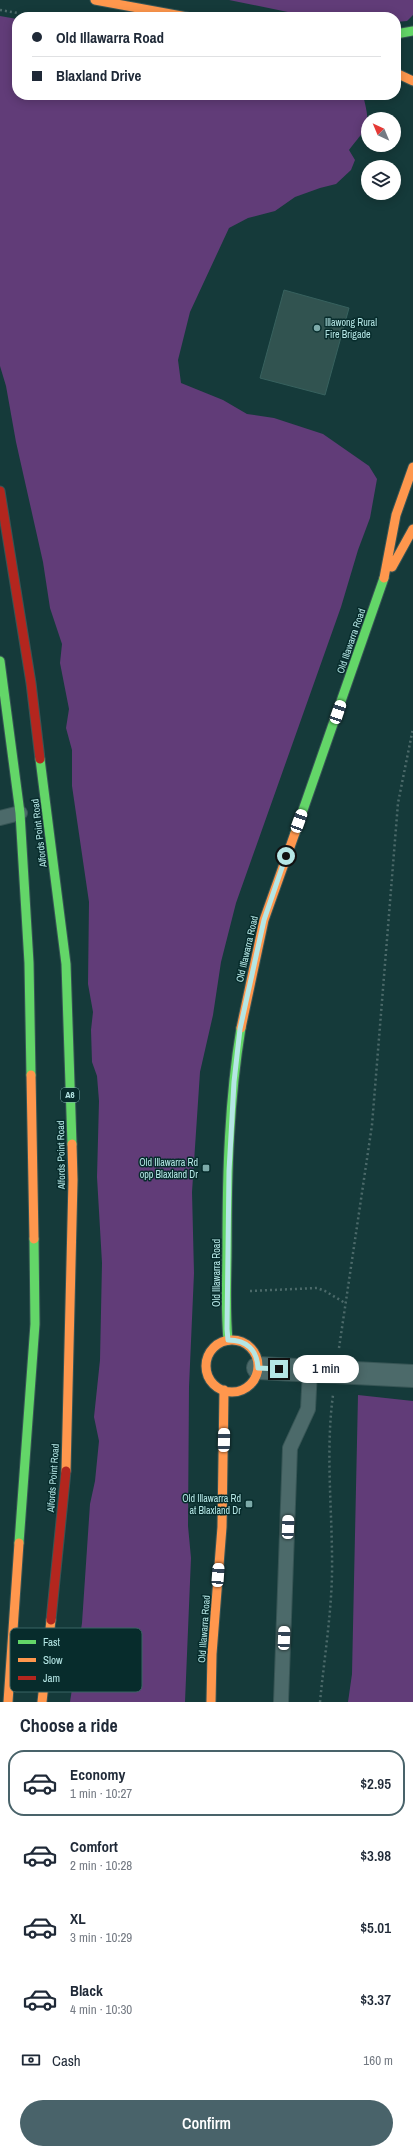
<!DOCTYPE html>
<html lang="en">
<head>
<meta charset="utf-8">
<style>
	:root { --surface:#fff; --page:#f6f6f7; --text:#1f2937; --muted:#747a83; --line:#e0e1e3; --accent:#49636a }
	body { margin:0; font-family:"Archivo Narrow",sans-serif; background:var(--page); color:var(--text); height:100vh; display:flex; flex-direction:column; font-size:15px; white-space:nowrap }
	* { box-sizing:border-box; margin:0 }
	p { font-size:13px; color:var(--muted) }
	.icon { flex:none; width:22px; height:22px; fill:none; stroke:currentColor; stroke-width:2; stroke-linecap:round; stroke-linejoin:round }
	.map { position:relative; height:1702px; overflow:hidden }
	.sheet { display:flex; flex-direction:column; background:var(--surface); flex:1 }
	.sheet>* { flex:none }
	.banner { position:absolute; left:12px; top:12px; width:389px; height:88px; border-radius:16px; box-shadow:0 2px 10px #0003; display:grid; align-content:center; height:88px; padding:0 20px; background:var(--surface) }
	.needle { width:26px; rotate:316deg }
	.tools { position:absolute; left:361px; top:112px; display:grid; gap:8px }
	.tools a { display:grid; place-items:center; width:40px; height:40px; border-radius:50%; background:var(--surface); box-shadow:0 2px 10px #0003; font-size:20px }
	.end { position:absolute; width:18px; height:18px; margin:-9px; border:5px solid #b5e6e5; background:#111; box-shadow:0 0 0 2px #111 }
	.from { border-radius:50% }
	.bubble { position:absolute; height:28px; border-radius:14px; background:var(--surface); box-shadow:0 2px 10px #0003; font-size:13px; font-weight:600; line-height:28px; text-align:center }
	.car { position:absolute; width:12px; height:24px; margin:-12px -6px; border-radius:5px; box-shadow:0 0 3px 1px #0007; background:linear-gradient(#fff 24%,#345 0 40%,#fff 0 76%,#345 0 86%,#fff 0) }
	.banner b { display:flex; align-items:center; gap:14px; height:38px; font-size:15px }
	.banner b+b { border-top:1px solid var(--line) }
	.banner i { width:10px; height:10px; background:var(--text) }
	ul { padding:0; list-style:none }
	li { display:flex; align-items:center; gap:12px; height:66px; margin:0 8px 6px; padding:0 12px; border:2px solid transparent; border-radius:16px }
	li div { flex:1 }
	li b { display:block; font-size:15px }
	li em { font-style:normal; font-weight:600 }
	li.active { border-color:var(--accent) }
	li>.icon { width:36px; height:36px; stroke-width:1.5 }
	h2 { padding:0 20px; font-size:18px; line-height:48px }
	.pay { display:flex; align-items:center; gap:10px; height:44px; padding:0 20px; font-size:15px }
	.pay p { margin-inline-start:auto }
	.action { display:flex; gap:8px; margin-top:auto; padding:8px 20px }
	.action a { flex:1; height:46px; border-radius:24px; background:var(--accent); color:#fff; font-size:16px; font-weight:600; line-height:46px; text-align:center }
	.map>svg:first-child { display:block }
	.green { fill:#613c78 }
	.building { fill:#315350; stroke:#37615e }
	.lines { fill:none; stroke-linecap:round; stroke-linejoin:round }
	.lane-casing { stroke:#375555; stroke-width:16 }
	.street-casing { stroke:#375555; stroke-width:24 }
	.fast-casing { stroke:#375555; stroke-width:11 }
	.slow-casing { stroke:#375555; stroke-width:11 }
	.jam-casing { stroke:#375555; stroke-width:11 }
	.path { stroke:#4c6a6a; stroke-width:2.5; stroke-dasharray:2 3; stroke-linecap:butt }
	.lane { stroke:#4c6a6a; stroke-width:14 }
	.street { stroke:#4c6a6a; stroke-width:22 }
	.fast { stroke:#63d668; stroke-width:9 }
	.slow { stroke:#ff974d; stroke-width:9 }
	.jam { stroke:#b3261e; stroke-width:9 }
	.route { stroke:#b5e6e5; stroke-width:5 }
	.poi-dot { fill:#7daaa9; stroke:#072c2c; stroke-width:1.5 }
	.labels { text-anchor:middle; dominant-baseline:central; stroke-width:3; stroke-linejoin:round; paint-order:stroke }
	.shield { fill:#072c2c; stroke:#81aeae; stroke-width:1 }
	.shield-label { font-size:9px; font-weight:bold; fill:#b5e6e5 }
	.poi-label { font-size:10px; fill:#b5e6e5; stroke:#072c2c; text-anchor:end }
	.street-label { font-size:10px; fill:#b5e6e5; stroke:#072c2c }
	.key { fill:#072c2c; stroke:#3b6464; stroke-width:1 }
	.key-label { font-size:11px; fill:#b5e6e5 }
</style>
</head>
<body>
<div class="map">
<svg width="413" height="1702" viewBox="0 0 413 1702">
	<rect width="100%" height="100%" fill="#153a3a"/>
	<path class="green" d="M229 0H413V15L407 21 396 22V17H312Z
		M0 16 17 19V95H363C371 128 369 124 349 150L355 160 351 170 336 184 320 188 295 197 275 211 248 218 229 228 190 312 178 360 181 383 223 400 247 414 274 418 323 434 369 466 377 479 370 518 358 550 341 607 236 903 221 962 213 1015 200 1072 192 1192 194 1273 189 1387 188 1526 191 1558 185 1702H70L82 1623 90 1504 95 1481 99 1441 94 1417 100 1360 102 1263 97 1177 99 1101 97 1076 92 1062 91 1030 93 1012 88 984 89 902 72 786V750L66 728 69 709 60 663 62 644 50 608 43 562 16 442 6 386 0 366Z
		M358 1395 413 1401V1702H348L352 1674Z"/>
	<path class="building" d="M284 290 349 308 325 395 260 378Z"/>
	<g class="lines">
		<defs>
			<path id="lane" d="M0 818 20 813
				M281 1702 290 1448 308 1409 310 1370"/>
			<path id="street" d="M258 1368 413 1376"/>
			<path id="fast" d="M396 34 413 31
				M0 661 20 813 29 963 31 1075
				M40 759 66 964 72 1144
				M295 833 384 578
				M228 1340C225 1309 227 1277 227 1246 227 1173 229 1100 241 1028
				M19 1543 35 1324 34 1239"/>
			<path id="slow" d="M95 0 187 17
				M396 73 413 81
				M392 567 413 529
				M384 578 396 515 413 467
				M241 1028 264 920 295 833
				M31 1075 34 1239
				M206 1366a26 26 0 1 1 52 0a26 26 0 1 1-52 0Z
				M66 1471 73 1180 72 1144
				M8 1702 19 1543
				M42 1702 51 1620
				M211 1702 212 1654 222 1527 224 1390"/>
			<path id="jam" d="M0 491 31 683 40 759
				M51 1620 66 1471"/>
		</defs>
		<use href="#lane" class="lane-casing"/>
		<use href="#street" class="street-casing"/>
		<use href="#fast" class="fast-casing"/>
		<use href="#slow" class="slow-casing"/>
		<use href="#jam" class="jam-casing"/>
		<path class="path" d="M0 10 18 13
			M250 1291 317 1288 325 1291 345 1303
			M339 1348 372 1125 398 803 413 728
			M320 1702C324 1660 331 1617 332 1575 333 1515 325 1455 333 1395"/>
		<use href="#lane" class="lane"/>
		<use href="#street" class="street"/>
		<use href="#fast" class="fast"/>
		<use href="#slow" class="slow"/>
		<use href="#jam" class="jam"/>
	</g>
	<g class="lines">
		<path class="route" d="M279 1369 258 1368C257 1350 247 1340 228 1340L227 1329 229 1171 234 1082 240 1029 264 920 286 856"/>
	</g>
	<g class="poi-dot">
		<circle cx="317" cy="328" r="4"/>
		<rect x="202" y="1164" width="8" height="8" rx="2"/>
		<rect x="245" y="1500" width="8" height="8" rx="2"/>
	</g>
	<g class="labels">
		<rect class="shield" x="61" y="1088" width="18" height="14" rx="3"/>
		<g class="shield-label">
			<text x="70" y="1095">A6</text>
		</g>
		<g class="poi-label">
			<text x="325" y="322" text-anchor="start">Illawong Rural<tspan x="325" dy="12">Fire Brigade</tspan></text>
			<text x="198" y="1162">Old Illawarra Rd<tspan x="198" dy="12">opp Blaxland Dr</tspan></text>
			<text x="241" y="1498">Old Illawarra Rd<tspan x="241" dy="12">at Blaxland Dr</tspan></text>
		</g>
		<g class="street-label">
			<text transform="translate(351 641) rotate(-71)">Old Illawarra Road</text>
			<text transform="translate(39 833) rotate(-97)">Alfords Point Road</text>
			<text transform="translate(247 949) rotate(-77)">Old Illawarra Road</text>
			<text transform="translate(61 1155) rotate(-91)">Alfords Point Road</text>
			<text transform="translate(216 1273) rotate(-90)">Old Illawarra Road</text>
			<text transform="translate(53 1478) rotate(-86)">Alfords Point Road</text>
			<text transform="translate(204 1629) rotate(-86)">Old Illawarra Road</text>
		</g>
	</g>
	<rect x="10" y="1628" width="132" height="64" rx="6" class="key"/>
	<rect x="18" y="1640" width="18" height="4" fill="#63d668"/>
	<rect x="18" y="1658" width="18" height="4" fill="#ff974d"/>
	<rect x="18" y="1676" width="18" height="4" fill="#b3261e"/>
	<g class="key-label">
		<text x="43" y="1646">Fast</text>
		<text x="43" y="1664">Slow</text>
		<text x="43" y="1682">Jam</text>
	</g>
</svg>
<div class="tools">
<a><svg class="needle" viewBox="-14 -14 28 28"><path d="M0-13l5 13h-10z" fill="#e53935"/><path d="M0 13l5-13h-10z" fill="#747a83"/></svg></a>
<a><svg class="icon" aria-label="layers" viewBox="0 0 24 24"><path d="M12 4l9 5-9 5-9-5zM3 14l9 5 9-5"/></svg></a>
</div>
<i class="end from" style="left:286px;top:856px"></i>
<i class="end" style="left:279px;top:1369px"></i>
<div class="bubble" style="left:293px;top:1355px;width:66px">1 min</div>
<i class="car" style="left:338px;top:712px;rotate:19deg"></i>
<i class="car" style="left:299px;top:821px;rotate:20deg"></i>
<i class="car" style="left:224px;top:1440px;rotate:1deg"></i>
<i class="car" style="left:288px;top:1527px;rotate:2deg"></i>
<i class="car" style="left:218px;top:1575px;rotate:4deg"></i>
<i class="car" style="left:284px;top:1638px;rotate:2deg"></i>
<div class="banner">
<b><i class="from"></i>Old Illawarra Road</b>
<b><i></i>Blaxland Drive</b>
</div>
</div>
<section class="sheet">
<h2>Choose a ride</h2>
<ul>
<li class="active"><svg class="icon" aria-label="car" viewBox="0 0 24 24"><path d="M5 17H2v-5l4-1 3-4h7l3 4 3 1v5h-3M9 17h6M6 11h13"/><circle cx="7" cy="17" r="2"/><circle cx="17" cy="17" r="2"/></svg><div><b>Economy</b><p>1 min · 10:27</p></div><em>$2.95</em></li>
<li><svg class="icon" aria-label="car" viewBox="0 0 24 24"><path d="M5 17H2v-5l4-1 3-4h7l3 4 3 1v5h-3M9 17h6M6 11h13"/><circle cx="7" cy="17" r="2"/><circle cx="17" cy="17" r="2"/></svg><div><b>Comfort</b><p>2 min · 10:28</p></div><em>$3.98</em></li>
<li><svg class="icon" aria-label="car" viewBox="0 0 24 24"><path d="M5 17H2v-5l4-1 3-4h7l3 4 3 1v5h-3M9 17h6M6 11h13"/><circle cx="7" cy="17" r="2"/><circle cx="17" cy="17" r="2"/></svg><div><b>XL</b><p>3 min · 10:29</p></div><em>$5.01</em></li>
<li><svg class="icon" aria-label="car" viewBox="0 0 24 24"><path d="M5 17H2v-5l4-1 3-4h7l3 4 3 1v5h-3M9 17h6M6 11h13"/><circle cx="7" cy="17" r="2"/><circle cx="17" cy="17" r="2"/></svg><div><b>Black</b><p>4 min · 10:30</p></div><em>$3.37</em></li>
</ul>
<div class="pay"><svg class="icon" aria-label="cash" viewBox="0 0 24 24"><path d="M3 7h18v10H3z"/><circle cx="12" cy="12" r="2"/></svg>Cash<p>160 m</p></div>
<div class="action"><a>Confirm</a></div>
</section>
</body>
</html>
